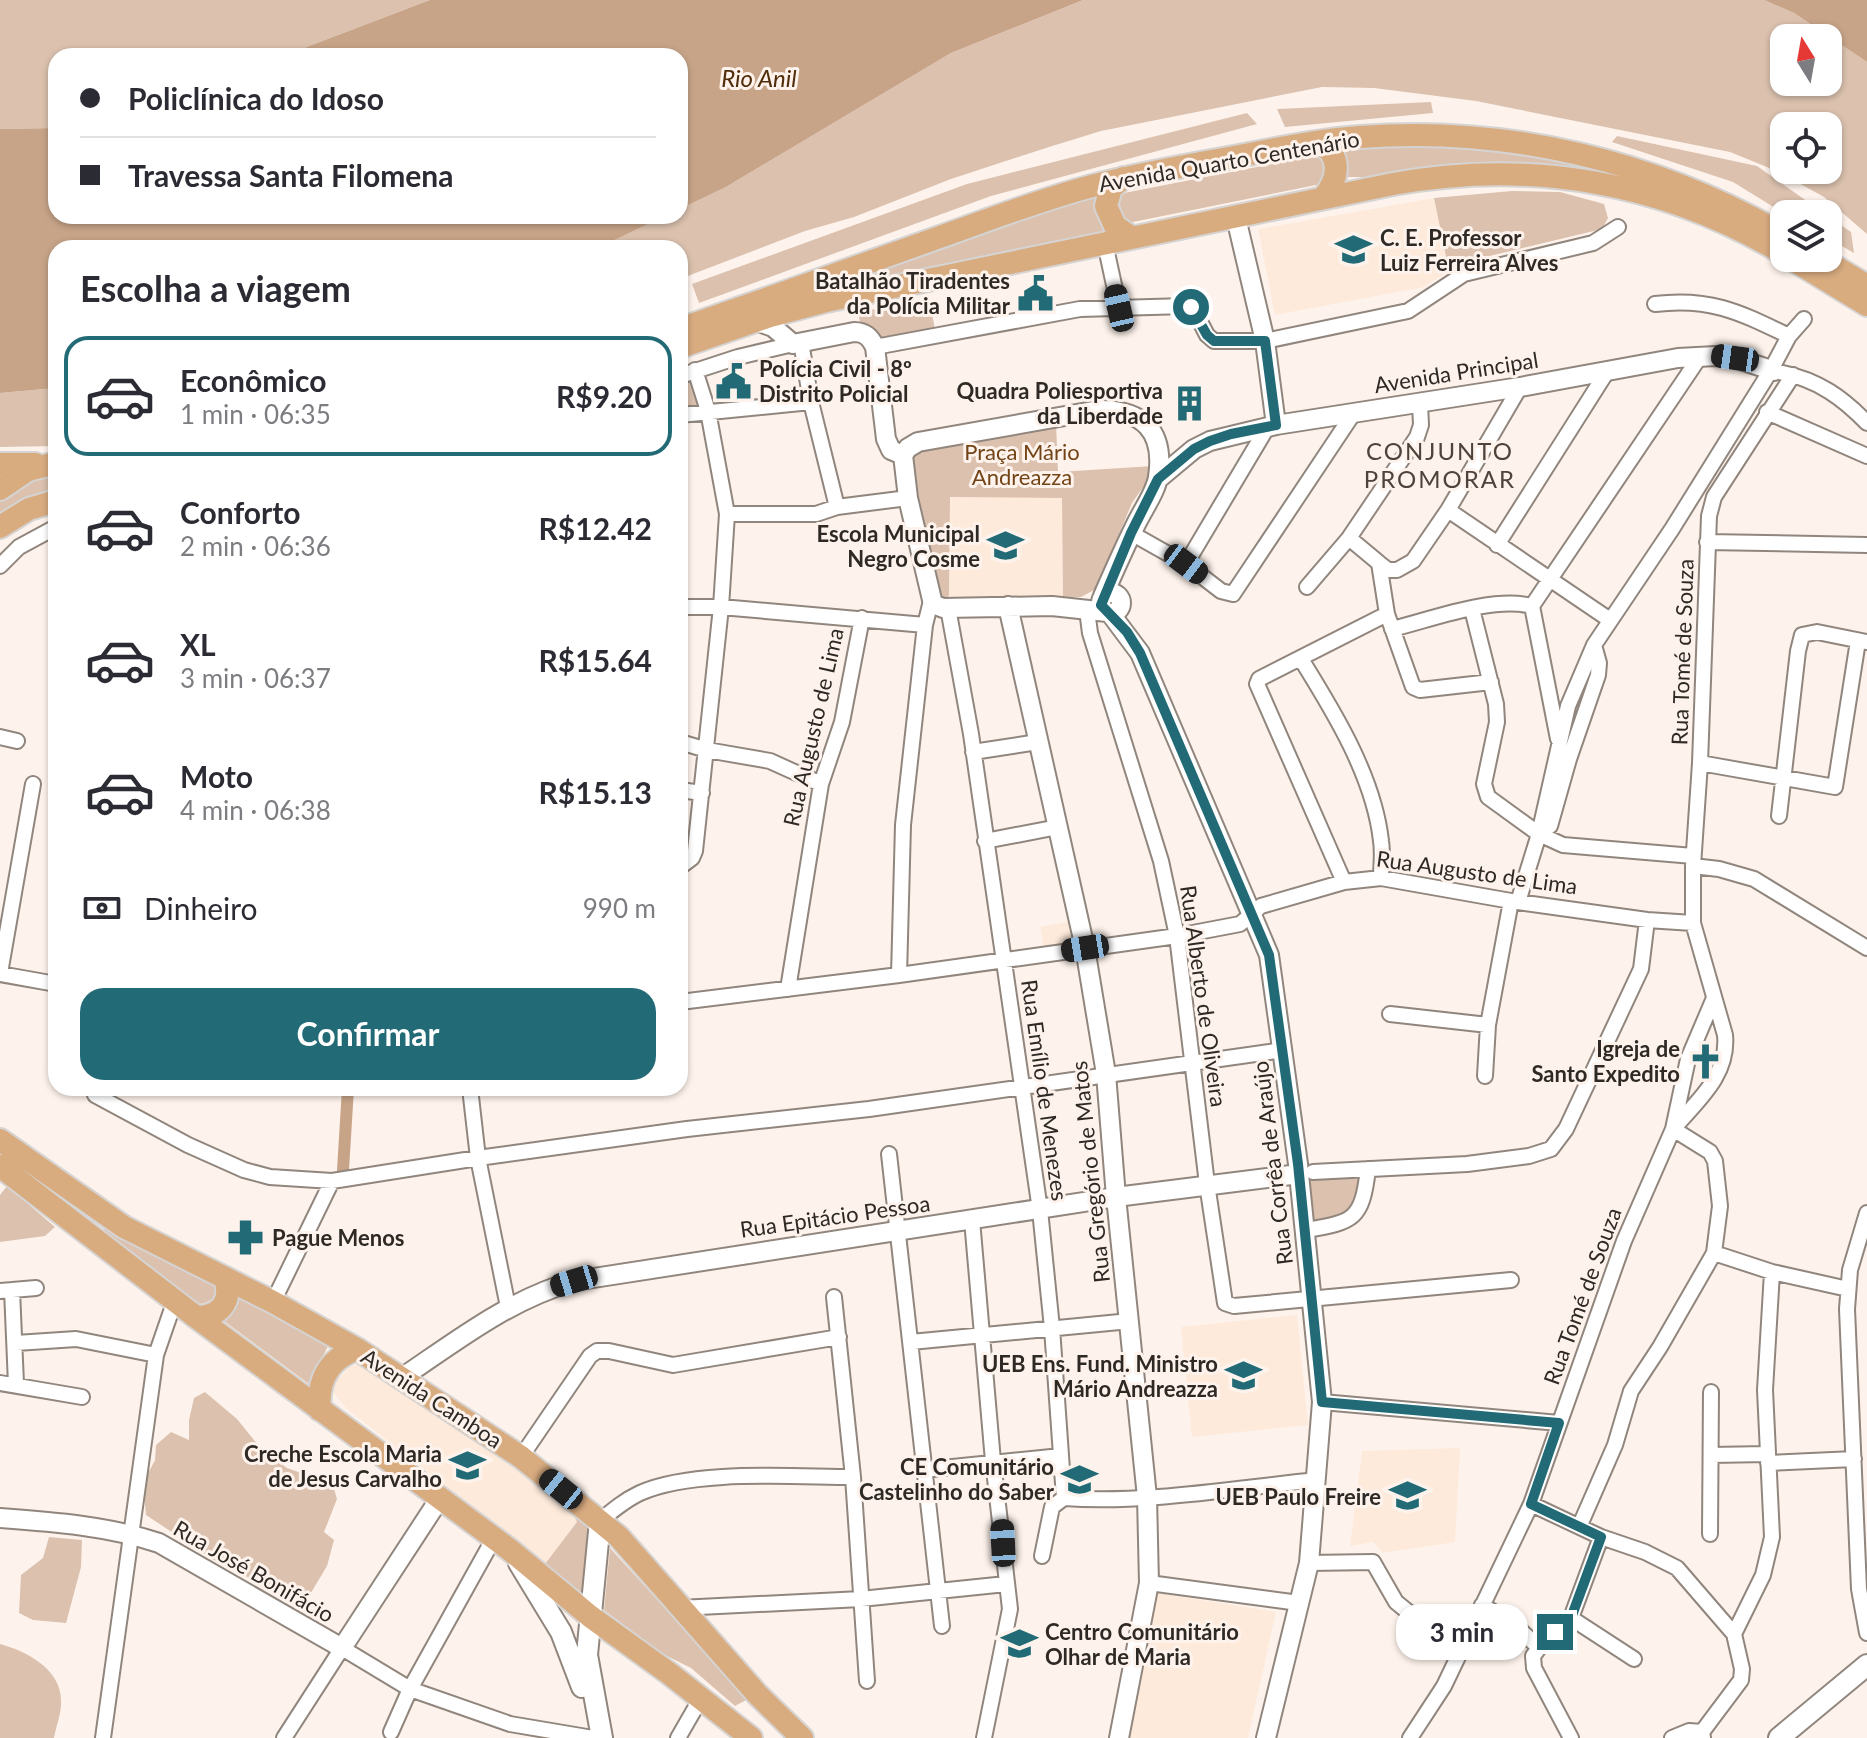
<!DOCTYPE html>
<html lang="pt">
<head>
<meta charset="utf-8">
<style>
	:root { --surface:#fff; --page:#f2f2f3; --text:#2b2b33; --muted:#7c7c81; --line:#e1e1e2; --accent:#226b76 }
	body { margin:0; font-family:Lato,sans-serif; background:var(--page); color:var(--text); height:100vh; display:flex; flex-direction:column; font-size:30px; white-space:nowrap }
	* { box-sizing:border-box; margin:0 }
	p { font-size:26px; color:var(--muted) }
	.icon { flex:none; width:44px; height:44px; fill:none; stroke:currentColor; stroke-width:2; stroke-linecap:round; stroke-linejoin:round }
	.map { position:relative; flex:1; overflow:hidden }
	.drawer { position:absolute; left:48px; top:240px; width:640px; height:856px; display:flex; flex-direction:column; background:var(--surface); border-radius:24px; box-shadow:0 2px 6px #0004 }
	.drawer>* { flex:none }
	.guide { position:absolute; left:48px; top:48px; width:640px; height:176px; border-radius:24px; box-shadow:0 2px 6px #0004; display:grid; align-content:center; height:176px; padding:0 32px; background:var(--surface) }
	.needle { width:52px; rotate:349deg }
	.tools { position:absolute; left:1770px; top:24px; display:grid; gap:16px }
	.tools a { display:grid; place-items:center; width:72px; height:72px; border-radius:16px; background:var(--surface); box-shadow:0 2px 6px #0004; font-size:40px }
	.end { position:absolute; width:36px; height:36px; margin:-18px; border:10px solid #226b76; background:#fff; box-shadow:0 0 0 4px #fff }
	.from { border-radius:50% }
	.bubble { position:absolute; height:56px; border-radius:24px; background:var(--surface); box-shadow:0 2px 6px #0004; font-size:26px; font-weight:700; line-height:56px; text-align:center }
	.car { position:absolute; width:24px; height:48px; margin:-24px -12px; border-radius:10px; box-shadow:0 0 6px 2px #0007; background:linear-gradient(#222 24%,#8ab4d8 0 40%,#222 0 76%,#8ab4d8 0 86%,#222 0) }
	.guide b { display:flex; align-items:center; gap:28px; height:76px; font-size:30px }
	.guide b+b { border-top:2px solid var(--line) }
	.guide i { width:20px; height:20px; background:var(--text) }
	ul { padding:0; list-style:none }
	li { display:flex; align-items:center; gap:24px; height:120px; margin:0 16px 12px; padding:0 16px; border:4px solid transparent; border-radius:24px }
	li div { flex:1 }
	li b { display:block; font-size:30px }
	li em { font-style:normal; font-weight:700 }
	li.current { border-color:var(--accent) }
	li>.icon { width:72px; height:72px; stroke-width:1.5 }
	h2 { padding:0 32px; font-size:36px; line-height:96px }
	.pay { display:flex; align-items:center; gap:20px; height:88px; padding:0 32px; font-size:30px }
	.pay p { margin-inline-start:auto }
	.button { display:flex; gap:16px; margin-top:auto; padding:16px 32px }
	.button a { flex:1; height:92px; border-radius:24px; background:var(--accent); color:#fff; font-size:32px; font-weight:700; line-height:92px; text-align:center }
	.map>svg:first-child { display:block }
	.built { fill:#fdeadb }
	.green { fill:#dbc1ae; fill-rule:evenodd }
	.water { fill:#c7a488 }
	.lines { fill:none; stroke-linecap:round; stroke-linejoin:round }
	.canal { stroke:#c7a488; stroke-width:12 }
	.minor-casing { stroke:#91867d; stroke-width:18 }
	.tertiary-casing { stroke:#91867d; stroke-width:22 }
	.secondary-casing { stroke:#91867d; stroke-width:24 }
	.primary-casing { stroke:#d5d4d3; stroke-width:26 }
	.minor { stroke:#fff; stroke-width:14 }
	.tertiary { stroke:#fff; stroke-width:18 }
	.secondary { stroke:#fff; stroke-width:20 }
	.primary { stroke:#d9ac80; stroke-width:22 }
	.route { stroke:#226b76; stroke-width:10 }
	.labels { text-anchor:middle; dominant-baseline:central; stroke-width:6; stroke-linejoin:round; paint-order:stroke }
	.street-label { font-size:22px; fill:#2e2925; stroke:#fef3ec }
	.poi-label { font-size:22px; font-weight:bold; fill:#2e2925; stroke:#fef3ec; text-anchor:end }
	.park-label { font-size:22px; fill:#724417; stroke:#fef3ec }
	.water-label { font-size:24px; font-style:italic; fill:#502d0b; stroke:#fef3ec }
	.neighbourhood-label { font-size:24px; letter-spacing:2px; fill:#4e433b; stroke:#fef3ec }
</style>
</head>
<body>
<div class="map">
<svg width="1867" height="1738" viewBox="0 0 1867 1738">
	<rect width="100%" height="100%" fill="#fef3ec"/>
	<path class="built" d="M1434 198 1449 271 1424 287 1275 315 1258 229Z
		M950 497H1062L1063 598 949 599Z
		M1072 921 1077 944 1044 950 1040 927Z
		M1297 1315 1308 1425 1192 1437 1181 1327Z
		M358 1364 364 1365 463 1426 569 1505 577 1522 545 1564 347 1409 334 1394 333 1384 350 1367Z
		M1460 1448 1455 1542 1383 1553 1373 1542 1350 1546 1362 1451Z
		M1156 1593 1276 1612 1248 1738H1124Z"/>
	<path class="green" d="M0 0H430L283 56H56V128L0 129Z
		M1083 0H1764L1794 13 1867 62V234L1824 197 1779 172 1730 152 1476 101 1374 88 1322 87 1101 131 1049 147 951 179 854 217 805 231 680 279V248H598L665 216H680V209L726 187 951 53ZM1784 38H1828V82H1784ZM1784 126H1828V170H1784Z
		M1431 102 1433 113 1285 127 1277 109Z
		M1247 113 1257 124 991 196 699 303 692 284 967 184Z
		M1617 136 1757 166 1825 214H1785L1733 182 1612 142Z
		M1422 144 1522 152 1613 171 1611 177 1445 168 1370 177H1347L1346 167 1337 149Z
		M1321 157 1329 163 1321 184 1128 223H1124L1112 207 1117 198 1124 193 1303 158Z
		M1512 191 1560 192 1604 204 1608 218 1602 229 1477 259 1449 271 1434 198Z
		M1099 193 1098 209 1104 229 1101 233 814 296 816 288Z
		M1828 216 1851 232 1854 253 1828 238Z
		M929 299 935 329 882 338 873 330 861 327 858 312Z
		M680 380 689 382 698 407 680 410Z
		M56 388V446L0 447V393Z
		M1056 423 1058 472 1153 466 1148 480 1132 503 1096 589 1081 597 1063 598 1062 498 950 497 949 594 948 599 938 598 909 462 917 451Z
		M56 469V491L0 516V499L11 486Z
		M1363 1174 1361 1194 1349 1215 1313 1225 1308 1178Z
		M7 1186 55 1227 45 1236 0 1242V1195Z
		M111 1224 217 1284C216 1297 212 1302 200 1304L101 1232Z
		M238 1294 328 1346 309 1384 224 1321Z
		M205 1392 237 1419 262 1450 287 1468 321 1480 334 1489 337 1499 324 1532 334 1540 327 1566 306 1601 298 1603 214 1560 146 1515 143 1483 155 1460 156 1445 171 1432 189 1440V1420L194 1398Z
		M569 1505 592 1529 586 1600 545 1564 577 1522Z
		M49 1537 82 1540 81 1567 66 1623 33 1620 19 1613 21 1575 43 1558Z
		M610 1548 748 1699 735 1706 691 1668 661 1653 604 1610Z
		M0 1644C26 1651 61 1669 61 1700 62 1712 56 1726 54 1738H0Z"/>
	<path class="water" d="M430 0H1083L951 53 726 187 680 209V56H283Z
		M1764 0H1867V62L1794 13Z
		M56 128V216H665L598 248H56V388L0 393V129Z"/>
	<g class="lines">
		<path class="canal" d="M343 1170 348 1088"/>
		<defs>
			<path id="minor" d="M1108 242 1106 248 1119 308
				M1655 304C1711 297 1741 313 1789 336
				M801 342 811 402 837 507
				M875 347 1080 309 1187 306 1194 310 1207 335 1214 341H1265L1408 311 1464 274 1593 243 1618 227
				M1783 373C1818 380 1843 398 1867 423
				M680 376 738 357 793 344
				M1767 412 1867 456
				M680 415 811 402
				M1448 510 1610 620
				M727 514H816L837 507 908 498
				M1131 533 1186 564 1221 591 1233 594 1353 414
				M1349 538 1379 563 1387 614 1413 687 1420 690 1491 682
				M1707 542 1867 545
				M1497 545 1608 370
				M1379 563 1388 570H1397L1413 561 1448 510 1520 387
				M1186 564 1268 426
				M0 566 19 547 56 527
				M1307 587 1349 538 1417 437 1421 425 1420 404
				M1532 606 1701 355
				M1532 606 1558 739
				M680 607H721L925 625
				M948 608 971 734 1040 1210 1052 1328 1064 1498
				M1472 609 1496 704 1497 722 1484 784 1488 797 1539 834 1563 845 1693 856
				M1087 610 1090 633 1161 861 1177 936 1207 1184 1225 1303 1234 1306 1511 1280
				M1392 629C1433 619 1492 596 1532 606
				M1301 659C1334 712 1374 777 1381 841 1383 853 1381 866 1381 878
				M0 737 17 741
				M680 742 707 750 770 761 821 784
				M973 752 1038 742
				M1700 763 1835 787 1858 641
				M680 790 702 793
				M1779 816 1798 651 1802 635 1817 632 1866 642
				M1550 826 1569 759 1598 675 1599 663 1594 645
				M985 841 1058 827
				M1693 866 1719 869 1754 879 1867 948
				M680 867 692 858 695 851 721 607 727 514 708 411 695 370
				M1344 882 1257 684 1259 679 1387 614
				M1518 902 1539 834 1568 706 1594 645 1672 529 1771 370 1789 336 1804 319
				M0 973 33 784
				M0 974 56 984
				M899 975 903 825 925 625 931 601
				M788 989 821 784 842 722 862 618
				M680 1002 899 975 1177 936 1240 924 1261 906 1344 882 1381 878 1511 901 1647 920 1693 923
				M1390 1014 1488 1025
				M1485 1076 1488 1025 1511 901
				M470 1088 478 1158 508 1307
				M95 1095 188 1145 244 1170 270 1177 332 1181 478 1158 687 1129 869 1109 1283 1050
				M1674 1128C1698 1100 1729 1075 1725 1035L1693 923V866L1700 763 1709 516 1714 497 1793 375
				M889 1154 942 1626
				M1313 1172 1467 1164 1529 1156 1551 1149 1566 1129 1641 969 1647 920
				M1867 1213 1850 1270 1847 1309 1859 1589 1867 1633
				M972 1220 993 1461 1010 1609 984 1738
				M1306 1230C1354 1222 1362 1220 1368 1169
				M1714 1253 1772 1272 1848 1289
				M12 1290 16 1384
				M0 1291 36 1288
				M834 1297 853 1477 867 1681
				M273 1302 332 1181
				M911 1342 1130 1321
				M16 1343 76 1339 156 1355
				M0 1383 82 1397
				M1322 1402 1559 1423
				M1711 1455 1767 1454
				M521 1457 590 1356 597 1351H609L673 1365 839 1337
				M1768 1463 1854 1459
				M923 1470 1061 1456
				M1064 1498C1144 1504 1236 1488 1317 1480
				M1531 1504 1601 1537 1645 1552 1677 1568 1734 1634 1742 1669 1741 1680 1702 1732 1703 1738
				M600 1521C613 1510 625 1500 640 1493 693 1469 794 1477 853 1477
				M1580 1525 1615 1445 1631 1391 1660 1347 1714 1253 1720 1206 1715 1161 1710 1152 1673 1129
				M1710 1534 1711 1392
				M1042 1556 1052 1507 1064 1498
				M1309 1563 1373 1562 1396 1602 1424 1625
				M1149 1583 1299 1603
				M1482 1605 1516 1626 1539 1648 1533 1656 1534 1668 1571 1738
				M679 1608 861 1599 1006 1584
				M1571 1618 1634 1659
				M1734 1634 1763 1575 1772 1537 1765 1390 1772 1272
				M1539 1648 1571 1618 1601 1537
				M391 1732 410 1689 494 1538
				M103 1738 156 1355 175 1300
				M284 1738 342 1648 410 1689 510 1724 593 1738 602 1735
				M678 1738 701 1698
				M1410 1738 1444 1686 1531 1504 1624 1241 1673 1129 1688 1059 1714 998
				M1672 1738 1689 1731 1702 1732"/>
			<path id="tertiary" d="M1239 215 1237 222 1265 341 1276 425
				M756 321 773 327 793 344
				M793 344 854 332C865 332 870 337 875 347L886 439 891 450 903 455
				M903 455 908 448 918 442 1099 410C1143 410 1165 431 1158 477 1156 491 1144 508 1137 522 1125 546 1114 571 1103 596
				M903 455 908 498 933 604 943 608 1052 606 1107 612
				M1158 479 1194 449 1210 441 1276 425 1520 387 1678 358 1716 356 1735 358 1774 371
				M1101 603a10 10 0 1 1 20 0a10 10 0 1 1-20 0Z
				M1008 606 1085 948 1106 1074 1116 1197 1147 1497 1149 1583 1119 1738
				M1110 613 1140 653 1269 955 1298 1164 1322 1402 1309 1563 1266 1738
				M403 1377C459 1339 509 1300 574 1281L1116 1197 1299 1174
				M0 1518C54 1522 108 1526 159 1543L342 1648 440 1498"/>
			<path id="secondary" d="M600 1521 587 1655 602 1738
				M519 1563 561 1632 582 1687
				M1779 1738 1867 1665"/>
			<path id="primary" d="M1318 142C1343 155 1339 179 1323 198
				M1123 178 1111 188 1106 206 1115 226 1131 237
				M1790 258 1867 305
				M1821 258 1867 286
				M680 329C766 299 851 269 937 238 988 220 1039 200 1092 186 1137 174 1183 166 1228 158 1272 150 1316 140 1360 137 1508 126 1656 161 1784 235
				M680 347 770 316 826 301 1393 184C1530 159 1665 182 1784 254
				M0 464H35
				M0 489 28 470 56 463
				M0 527 29 509 56 501
				M0 1140 124 1227 273 1302 357 1349 521 1457 619 1537 757 1694 802 1738
				M0 1166 196 1317 510 1550 591 1617 670 1674 751 1738
				M196 1317C219 1317 233 1302 225 1279
				M320 1410C317 1381 328 1359 357 1349"/>
		</defs>
		<use href="#minor" class="minor-casing"/>
		<use href="#tertiary" class="tertiary-casing"/>
		<use href="#secondary" class="secondary-casing"/>
		<use href="#primary" class="primary-casing"/>
		<use href="#minor" class="minor"/>
		<use href="#tertiary" class="tertiary"/>
		<use href="#secondary" class="secondary"/>
		<use href="#primary" class="primary"/>
	</g>
	<g class="lines">
		<path class="route" d="M1191 307 1207 335 1214 341H1265L1276 425 1231 434 1210 441 1194 449 1158 479 1131 533 1101 605 1127 632 1140 653 1269 955 1298 1164 1322 1402 1559 1423 1531 1504 1601 1537 1571 1618 1555 1632"/>
	</g>
	<defs>
		<symbol id="school-bare" viewBox="-9 -9 18 18"><path d="M0-5L7-2L0 1L-7-2ZM-4 1L0 2.5L4 1V4Q0 6-4 4Z" fill="#226b76" stroke="#fef3ec" stroke-width="2.5" paint-order="stroke"/></symbol>
		<symbol id="civic-bare" viewBox="-9 -9 18 18"><path d="M-.6-6.5H3V-4.5H.6V-3L4-1V1h2V6H-6V1h2V-1L-.6-3ZM-1.2 2.5V6h2.4V2.5Z" fill="#226b76" stroke="#fef3ec" stroke-width="2.5" paint-order="stroke"/></symbol>
		<symbol id="building-bare" viewBox="-9 -9 18 18"><path d="M-4-6H4V6H1V3H-1V6H-4ZM-2.5-4.3h1.7v1.8h-1.7ZM.8-4.3h1.7v1.8H.8ZM-2.5-1h1.7V.8h-1.7ZM.8-1h1.7V.8H.8Z" fill="#226b76" stroke="#fef3ec" stroke-width="2.5" paint-order="stroke"/></symbol>
		<symbol id="church-bare" viewBox="-9 -9 18 18"><path d="M-1.2-6h2.4v3.5h3.3v2.4h-3.3V6h-2.4V-.1h-3.3v-2.4h3.3Z" fill="#226b76" stroke="#fef3ec" stroke-width="2.5" paint-order="stroke"/></symbol>
		<symbol id="pharmacy-bare" viewBox="-9 -9 18 18"><path d="M-2-6h4v4h4v4h-4v4h-4v-4h-4v-4h4Z" fill="#226b76" stroke="#fef3ec" stroke-width="2.5" paint-order="stroke"/></symbol>
	</defs>
	<g fill-rule="evenodd">
		<use href="#school-bare" x="1328" y="224" width="51" height="51"/>
		<use href="#civic-bare" x="1010" y="268" width="51" height="51"/>
		<use href="#civic-bare" x="708" y="356" width="51" height="51"/>
		<use href="#building-bare" x="1164" y="378" width="51" height="51"/>
		<use href="#school-bare" x="980" y="520" width="51" height="51"/>
		<use href="#church-bare" x="1680" y="1036" width="51" height="51"/>
		<use href="#pharmacy-bare" x="220" y="1212" width="51" height="51"/>
		<use href="#school-bare" x="1218" y="1350" width="51" height="51"/>
		<use href="#school-bare" x="442" y="1440" width="51" height="51"/>
		<use href="#school-bare" x="1054" y="1454" width="51" height="51"/>
		<use href="#school-bare" x="1382" y="1470" width="51" height="51"/>
		<use href="#school-bare" x="994" y="1618" width="51" height="51"/>
	</g>
	<g class="labels">
		<g class="street-label">
			<text transform="translate(1229 161) rotate(-10)">Avenida Quarto Centenário</text>
			<text transform="translate(1456 372) rotate(-9)">Avenida Principal</text>
			<text transform="translate(1682 652) rotate(-88)">Rua Tomé de Souza</text>
			<text transform="translate(813 727) rotate(-77)">Rua Augusto de Lima</text>
			<text transform="translate(1477 872) rotate(8)">Rua Augusto de Lima</text>
			<text transform="translate(1204 996) rotate(82)">Rua Alberto de Oliveira</text>
			<text transform="translate(1045 1090) rotate(82)">Rua Emílio de Menezes</text>
			<text transform="translate(1272 1163) rotate(-97)">Rua Corrêa de Araújo</text>
			<text transform="translate(1090 1172) rotate(-96)">Rua Gregório de Matos</text>
			<text transform="translate(835 1216) rotate(-8)">Rua Epitácio Pessoa</text>
			<text transform="translate(1582 1296) rotate(-70)">Rua Tomé de Souza</text>
			<text transform="translate(432 1398) rotate(33)">Avenida Camboa</text>
			<text transform="translate(254 1571) rotate(30)">Rua José Bonifácio</text>
		</g>
		<g class="poi-label">
			<text x="1380" y="237" text-anchor="start">C. E. Professor<tspan x="1380" dy="25">Luiz Ferreira Alves</tspan></text>
			<text x="1010" y="280">Batalhão Tiradentes<tspan x="1010" dy="25">da Polícia Militar</tspan></text>
			<text x="759" y="368" text-anchor="start">Polícia Civil - 8º<tspan x="759" dy="25">Distrito Policial</tspan></text>
			<text x="1163" y="390">Quadra Poliesportiva<tspan x="1163" dy="25">da Liberdade</tspan></text>
			<text x="980" y="533">Escola Municipal<tspan x="980" dy="25">Negro Cosme</tspan></text>
			<text x="1680" y="1048">Igreja de<tspan x="1680" dy="25">Santo Expedito</tspan></text>
			<text x="272" y="1237" text-anchor="start">Pague Menos</text>
			<text x="1218" y="1363">UEB Ens. Fund. Ministro<tspan x="1218" dy="25">Mário Andreazza</tspan></text>
			<text x="442" y="1453">Creche Escola Maria<tspan x="442" dy="25">de Jesus Carvalho</tspan></text>
			<text x="1054" y="1466">CE Comunitário<tspan x="1054" dy="25">Castelinho do Saber</tspan></text>
			<text x="1381" y="1496">UEB Paulo Freire</text>
			<text x="1045" y="1631" text-anchor="start">Centro Comunitário<tspan x="1045" dy="25">Olhar de Maria</tspan></text>
		</g>
		<g class="park-label">
			<text x="1022" y="451">Praça Mário<tspan x="1022" dy="25">Andreazza</tspan></text>
		</g>
		<g class="water-label">
			<text x="759" y="77">Rio Anil</text>
		</g>
		<g class="neighbourhood-label">
			<text x="1440" y="450">CONJUNTO<tspan x="1440" dy="28">PROMORAR</tspan></text>
		</g>
	</g>
</svg>
<div class="tools">
<a><svg class="needle" viewBox="-14 -14 28 28"><path d="M0-13l5 13h-10z" fill="#e53935"/><path d="M0 13l5-13h-10z" fill="#7c7c81"/></svg></a>
<a><svg class="icon" aria-label="locate" viewBox="0 0 24 24"><circle cx="12" cy="12" r="6"/><path d="M12 2v4M12 18v4M2 12h4M18 12h4"/></svg></a>
<a><svg class="icon" aria-label="layers" viewBox="0 0 24 24"><path d="M12 4l9 5-9 5-9-5zM3 14l9 5 9-5"/></svg></a>
</div>
<i class="end from" style="left:1191px;top:307px"></i>
<i class="end" style="left:1555px;top:1632px"></i>
<div class="bubble" style="left:1396px;top:1604px;width:132px">3 min</div>
<i class="car" style="left:1119px;top:308px;rotate:347deg"></i>
<i class="car" style="left:1735px;top:358px;rotate:278deg"></i>
<i class="car" style="left:1186px;top:564px;rotate:127deg"></i>
<i class="car" style="left:1085px;top:948px;rotate:261deg"></i>
<i class="car" style="left:574px;top:1281px;rotate:253deg"></i>
<i class="car" style="left:561px;top:1489px;rotate:309deg"></i>
<i class="car" style="left:1003px;top:1543px;rotate:357deg"></i>
<div class="guide">
<b><i class="from"></i>Policlínica do Idoso</b>
<b><i></i>Travessa Santa Filomena</b>
</div>
<section class="drawer">
<h2>Escolha a viagem</h2>
<ul>
<li class="current"><svg class="icon" aria-label="car" viewBox="0 0 24 24"><path d="M5 17H2v-5l4-1 3-4h7l3 4 3 1v5h-3M9 17h6M6 11h13"/><circle cx="7" cy="17" r="2"/><circle cx="17" cy="17" r="2"/></svg><div><b>Econômico</b><p>1 min · 06:35</p></div><em>R$9.20</em></li>
<li><svg class="icon" aria-label="car" viewBox="0 0 24 24"><path d="M5 17H2v-5l4-1 3-4h7l3 4 3 1v5h-3M9 17h6M6 11h13"/><circle cx="7" cy="17" r="2"/><circle cx="17" cy="17" r="2"/></svg><div><b>Conforto</b><p>2 min · 06:36</p></div><em>R$12.42</em></li>
<li><svg class="icon" aria-label="car" viewBox="0 0 24 24"><path d="M5 17H2v-5l4-1 3-4h7l3 4 3 1v5h-3M9 17h6M6 11h13"/><circle cx="7" cy="17" r="2"/><circle cx="17" cy="17" r="2"/></svg><div><b>XL</b><p>3 min · 06:37</p></div><em>R$15.64</em></li>
<li><svg class="icon" aria-label="car" viewBox="0 0 24 24"><path d="M5 17H2v-5l4-1 3-4h7l3 4 3 1v5h-3M9 17h6M6 11h13"/><circle cx="7" cy="17" r="2"/><circle cx="17" cy="17" r="2"/></svg><div><b>Moto</b><p>4 min · 06:38</p></div><em>R$15.13</em></li>
</ul>
<div class="pay"><svg class="icon" aria-label="cash" viewBox="0 0 24 24"><path d="M3 7h18v10H3z"/><circle cx="12" cy="12" r="2"/></svg>Dinheiro<p>990 m</p></div>
<div class="button"><a>Confirmar</a></div>
</section>
</div>
</body>
</html>
